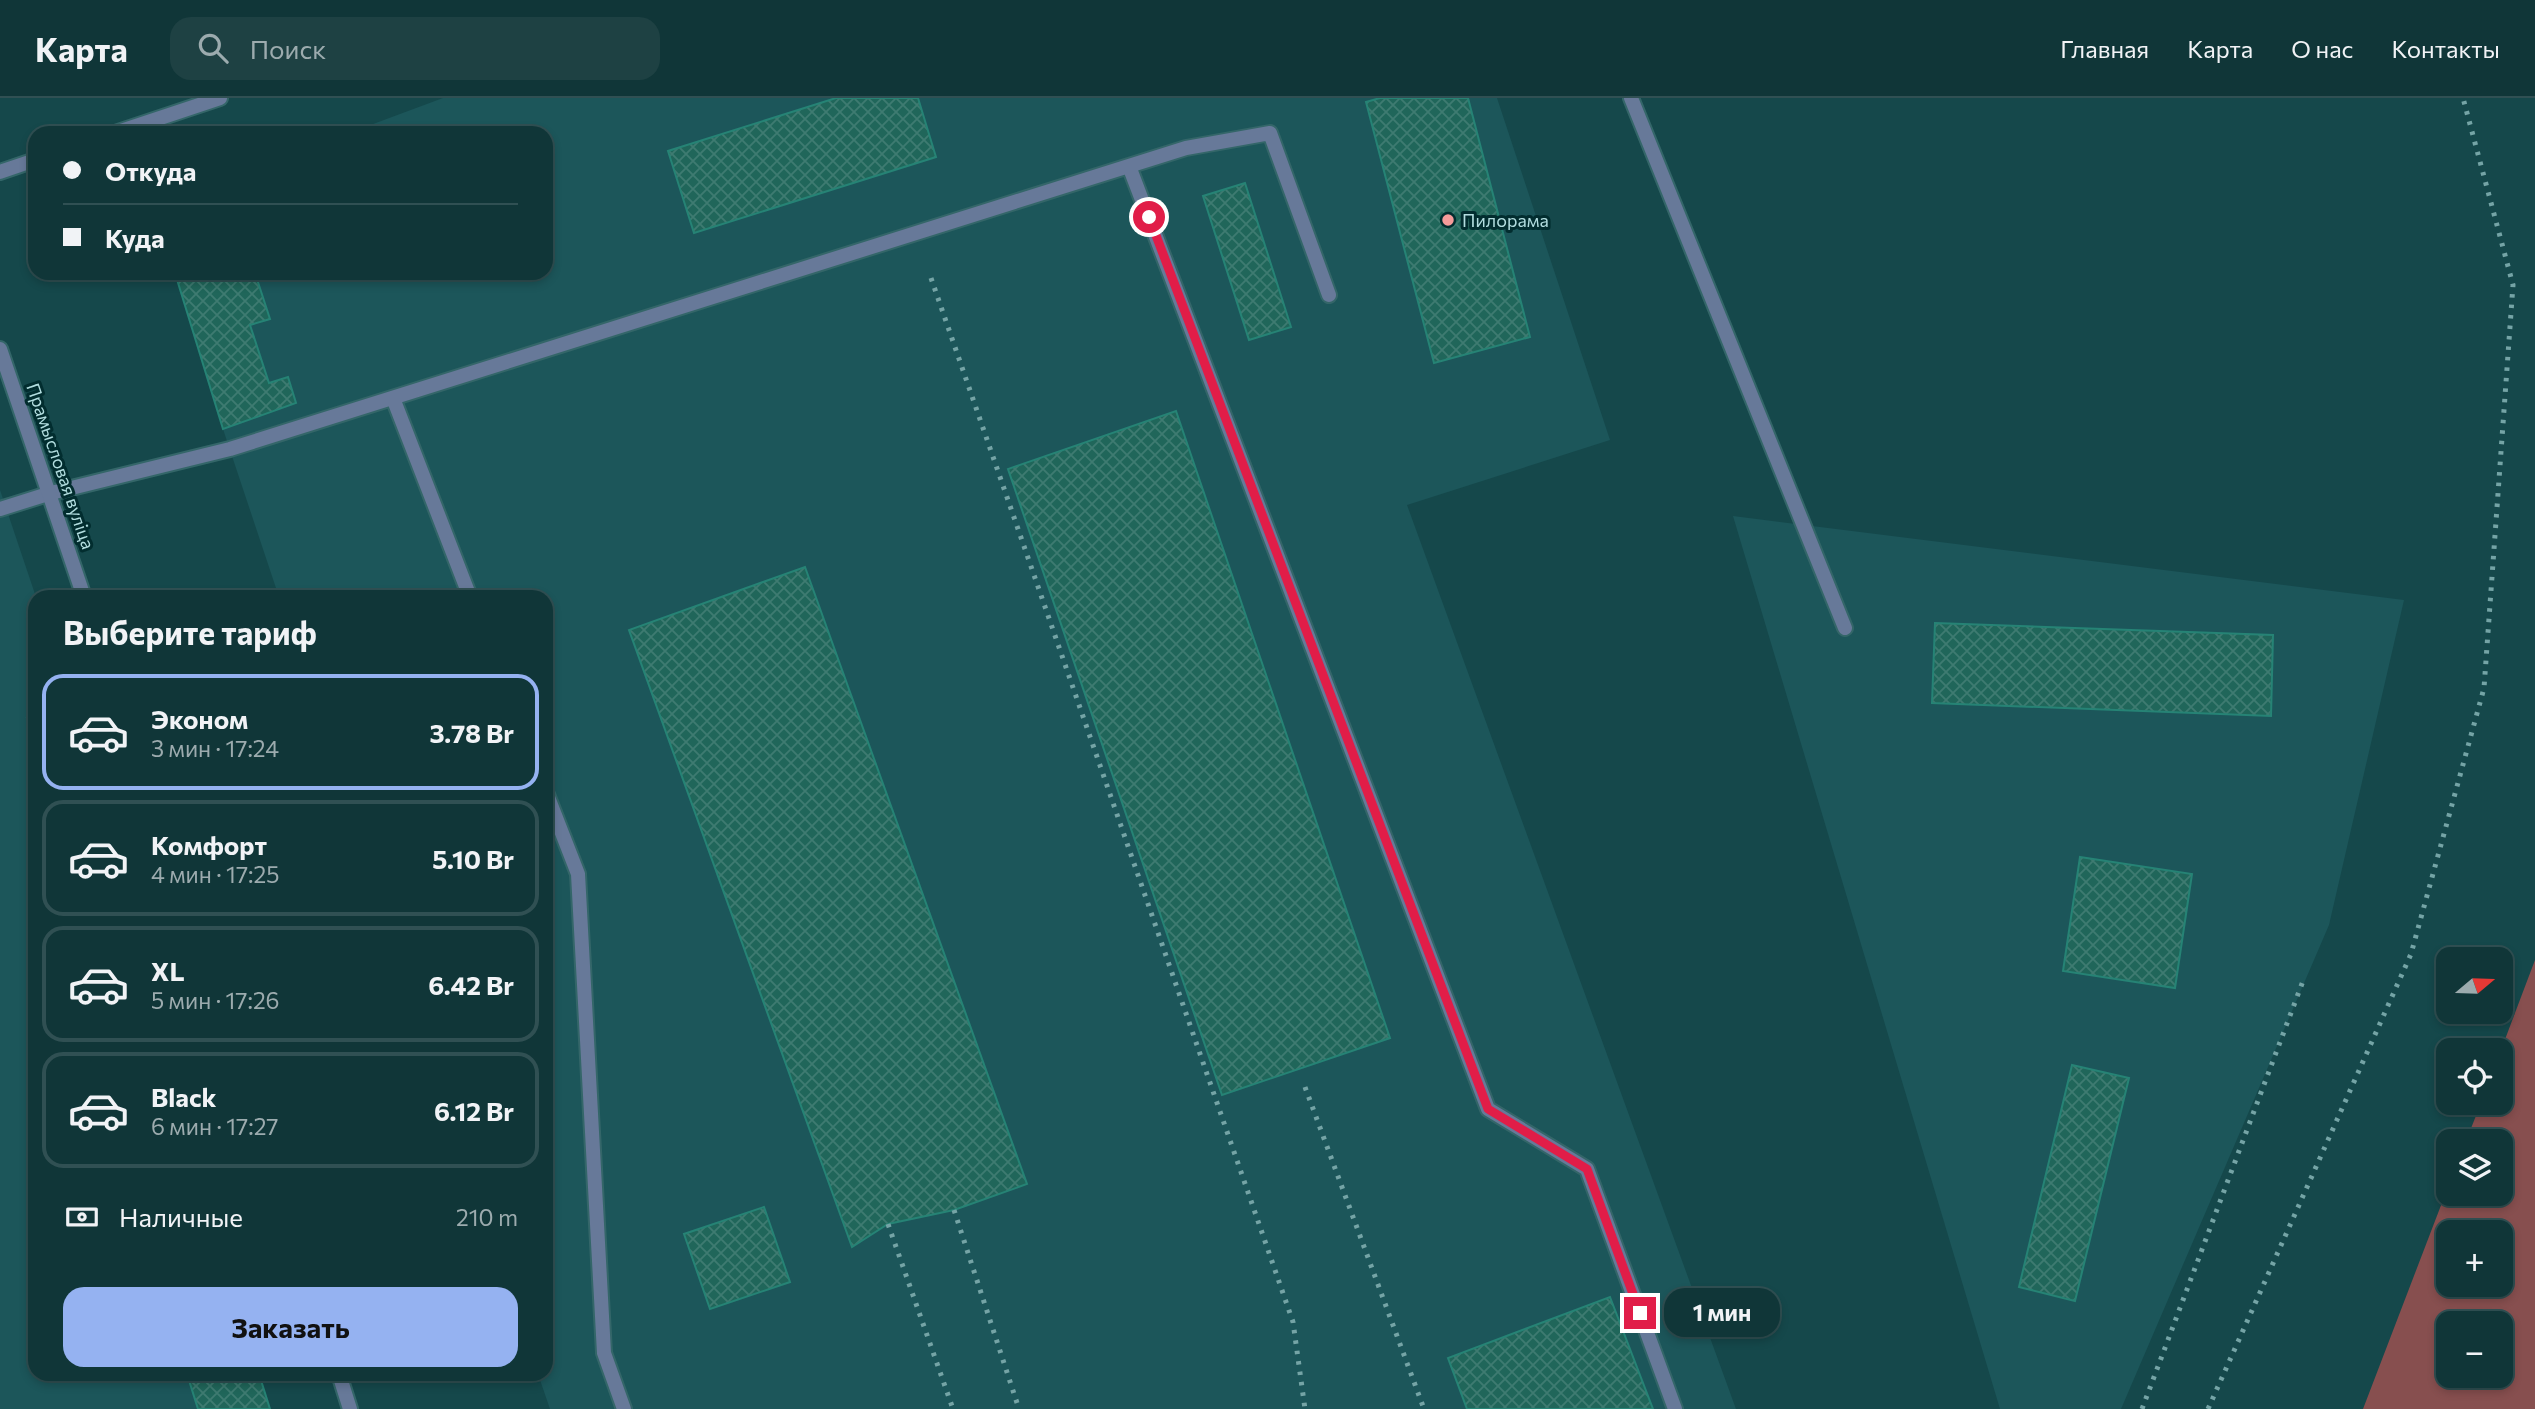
<!DOCTYPE html>
<html lang="ru">
<head>
<meta charset="utf-8">
<style>
	:root { --surface:#103638; --page:#1e4143; --text:#f1f3f6; --muted:#9cabae; --line:#305053; --accent:#95b2f1 }
	body { margin:0; font-family:Commissioner,sans-serif; background:var(--page); color:var(--text); height:100vh; display:flex; flex-direction:column; font-size:26px; white-space:nowrap }
	* { box-sizing:border-box; margin:0 }
	p { font-size:23px; color:var(--muted) }
	.icon { flex:none; width:38px; height:38px; fill:none; stroke:currentColor; stroke-width:2; stroke-linecap:round; stroke-linejoin:round }
	.map { position:relative; flex:1; overflow:hidden }
	.drawer { position:absolute; left:28px; top:492px; width:525px; height:791px; display:flex; flex-direction:column; background:var(--surface); border-radius:21px; box-shadow:0 4px 10px #0003,0 0 0 2px var(--line) }
	.drawer>* { flex:none }
	.hud { position:absolute; left:28px; top:28px; width:525px; height:154px; border-radius:21px; box-shadow:0 4px 10px #0003,0 0 0 2px var(--line); display:grid; align-content:center; height:154px; padding:0 35px; background:var(--surface) }
	.needle { width:46px; rotate:71deg }
	.tools { position:absolute; left:2436px; top:849px; display:grid; gap:14px }
	.tools a { display:grid; place-items:center; width:77px; height:77px; border-radius:14px; background:var(--surface); box-shadow:0 4px 10px #0003,0 0 0 2px var(--line); font-size:35px }
	.end { position:absolute; width:32px; height:32px; margin:-16px; border:9px solid #e11d48; background:#fff; box-shadow:0 0 0 4px #fff }
	.from { border-radius:50% }
	.bubble { position:absolute; height:49px; border-radius:21px; background:var(--surface); box-shadow:0 4px 10px #0003,0 0 0 2px var(--line); font-size:23px; font-weight:700; line-height:49px; text-align:center }
	.hud b { display:flex; align-items:center; gap:24px; height:66px; font-size:26px }
	.hud b+b { border-top:2px solid var(--line) }
	.hud i { width:18px; height:18px; background:var(--text) }
	ul { padding:0; list-style:none }
	li { display:flex; align-items:center; gap:21px; height:116px; margin:0 14px 10px; padding:0 21px; border:4px solid var(--line); border-radius:21px }
	li div { flex:1 }
	li b { display:block; font-size:26px }
	li em { font-style:normal; font-weight:700 }
	li.active { border-color:var(--accent) }
	li>.icon { width:63px; height:63px; stroke-width:1.5 }
	h2 { padding:0 35px; font-size:32px; line-height:84px }
	.pay { display:flex; align-items:center; gap:18px; height:77px; padding:0 35px; font-size:26px }
	.pay p { margin-inline-start:auto }
	.cta { display:flex; gap:14px; margin-top:auto; padding:14px 35px }
	.cta a { flex:1; height:80px; border-radius:21px; background:var(--accent); color:#111; font-size:28px; font-weight:700; line-height:80px; text-align:center }
	header { display:flex; align-items:center; gap:42px; box-sizing:border-box; height:98px; padding:0 35px; background:var(--surface); border-bottom:2px solid var(--line) }
	header strong { font-size:33px }
	nav { display:flex; gap:38px; margin-inline-start:auto; font-size:24px }
	.search { width:490px; height:63px; background:var(--page); display:flex; align-items:center; gap:18px; box-sizing:border-box; padding:0 24px; border-radius:21px; color:var(--muted); font-size:26px }
	.map>svg:first-child { display:block }
	.built { fill:#1c565a }
	.garden { fill:#874f4f; fill-rule:evenodd }
	.building { fill:url(#building-cross-hatch); stroke:#268375; stroke-width:2 }
	.lines { fill:none; stroke-linecap:round; stroke-linejoin:round }
	.service-casing { stroke:#346669; stroke-width:18 }
	.minor-casing { stroke:#346669; stroke-width:18 }
	.service { stroke:#677999; stroke-width:14 }
	.minor { stroke:#677999; stroke-width:14 }
	.rail { stroke:#75a4a6; stroke-width:5; stroke-dasharray:3.5 7; stroke-linecap:butt }
	.route { stroke:#e11d48; stroke-width:9 }
	.poi-dot { fill:#f59b9a; stroke:#022d2f; stroke-width:2.5 }
	.labels { text-anchor:middle; dominant-baseline:central; stroke-width:6; stroke-linejoin:round; paint-order:stroke }
	.poi-label { font-size:18px; fill:#b2dddf; stroke:#022d2f; text-anchor:start }
	.street-label { font-size:18px; fill:#b2dddf; stroke:#022d2f }
</style>
</head>
<body>
<header>
<strong>Карта</strong>
<div class="search"><svg class="icon" aria-label="search" viewBox="0 0 24 24"><circle cx="10" cy="10" r="6"/><path d="M15 15l6 6"/></svg>Поиск</div>
<nav><a>Главная</a><a>Карта</a><a>О нас</a><a>Контакты</a></nav>
</header>
<div class="map">
<svg width="2535" height="1311" viewBox="0 0 2535 1311">
	<defs>
		<pattern id="building-cross-hatch" width="8" height="8" patternUnits="userSpaceOnUse" patternTransform="scale(1.75)"><rect width="8" height="8" fill="#20665a"/><path d="M0 0l8 8M0 8l8-8" fill="none" stroke="#3e7b71"/></pattern>
	</defs>
	<rect width="100%" height="100%" fill="#15484b"/>
	<path class="built" d="M443 0H1497L1610 342 1407 407 1736 1311H550L538 1276H546V499H279L223 331 175 175H546V35H349Z
		M0 392 36 499 35 1276H259L270 1311H0Z
		M1733 418 2404 502 2329 827 2121 1311H2000Z"/>
	<path class="garden" d="M2535 862V1311H2363L2448 1089V1096H2501V1043H2466L2481 1005 2501 1004V952ZM2448 1134H2501V1186H2448ZM2448 1225H2501V1278H2448Z"/>
	<path class="building" d="M836 0H918L936 59 694 135 668 53Z
		M1380 0H1468L1530 239 1434 265 1366 4Z
		M1245 85 1291 229 1249 242 1203 98Z
		M175 175H255L270 221 250 227 269 285 288 279 296 305 223 331Z
		M1176 313 1390 940 1222 997 1008 371Z
		M805 469 1027 1086 954 1112 888 1126 852 1149 629 532Z
		M1935 525 2273 537 2271 618 1932 605Z
		M35 618V643L27 620Z
		M2080 759 2192 776 2175 890 2063 873Z
		M2072 967 2129 980 2075 1203 2019 1189Z
		M764 1109 790 1184 710 1211 684 1136Z
		M1610 1199 1653 1311H1467L1448 1260Z
		M187 1276H259L270 1311H198Z"/>
	<g class="lines">
		<defs>
			<path id="service" d="M1129 68 1488 1011 1587 1071 1675 1311
				M393 300 470 499
				M0 411 51 395 230 351 1186 50 1270 35 1329 197
				M546 694 578 776 604 1255 624 1311"/>
			<path id="minor" d="M1631 0 1845 530
				M115 35 220 0
				M0 74 35 62
				M0 251 84 499
				M339 1276 350 1311"/>
		</defs>
		<use href="#service" class="service-casing"/>
		<use href="#minor" class="minor-casing"/>
		<use href="#service" class="service"/>
		<use href="#minor" class="minor"/>
		<path class="rail" d="M931 180 1293 1224 1305 1311
			M1305 989 1424 1311
			M954 1112 1019 1311
			M888 1126 953 1311
			M2142 1311 2303 883
			M2208 1311 2411 856 2484 590 2513 187 2463 0"/>
	</g>
	<g class="lines">
		<path class="route" d="M1149 119 1488 1011 1587 1071 1640 1215"/>
	</g>
	<circle class="poi-dot" cx="1448" cy="122" r="7"/>
	<g class="labels">
		<g class="poi-label">
			<text x="1462" y="122">Пилорама</text>
		</g>
		<g class="street-label">
			<text transform="translate(61 368) rotate(71)">Прамысловая вуліца</text>
		</g>
	</g>
</svg>
<div class="tools">
<a><svg class="needle" viewBox="-14 -14 28 28"><path d="M0-13l5 13h-10z" fill="#e53935"/><path d="M0 13l5-13h-10z" fill="#9cabae"/></svg></a>
<a><svg class="icon" aria-label="locate" viewBox="0 0 24 24"><circle cx="12" cy="12" r="6"/><path d="M12 2v4M12 18v4M2 12h4M18 12h4"/></svg></a>
<a><svg class="icon" aria-label="layers" viewBox="0 0 24 24"><path d="M12 4l9 5-9 5-9-5zM3 14l9 5 9-5"/></svg></a>
<a>+</a>
<a>−</a>
</div>
<i class="end from" style="left:1149px;top:119px"></i>
<i class="end" style="left:1640px;top:1215px"></i>
<div class="bubble" style="left:1664px;top:1190px;width:116px">1 мин</div>
<div class="hud">
<b><i class="from"></i>Откуда</b>
<b><i></i>Куда</b>
</div>
<section class="drawer">
<h2>Выберите тариф</h2>
<ul>
<li class="active"><svg class="icon" aria-label="car" viewBox="0 0 24 24"><path d="M5 17H2v-5l4-1 3-4h7l3 4 3 1v5h-3M9 17h6M6 11h13"/><circle cx="7" cy="17" r="2"/><circle cx="17" cy="17" r="2"/></svg><div><b>Эконом</b><p>3 мин · 17:24</p></div><em>3.78 Br</em></li>
<li><svg class="icon" aria-label="car" viewBox="0 0 24 24"><path d="M5 17H2v-5l4-1 3-4h7l3 4 3 1v5h-3M9 17h6M6 11h13"/><circle cx="7" cy="17" r="2"/><circle cx="17" cy="17" r="2"/></svg><div><b>Комфорт</b><p>4 мин · 17:25</p></div><em>5.10 Br</em></li>
<li><svg class="icon" aria-label="car" viewBox="0 0 24 24"><path d="M5 17H2v-5l4-1 3-4h7l3 4 3 1v5h-3M9 17h6M6 11h13"/><circle cx="7" cy="17" r="2"/><circle cx="17" cy="17" r="2"/></svg><div><b>XL</b><p>5 мин · 17:26</p></div><em>6.42 Br</em></li>
<li><svg class="icon" aria-label="car" viewBox="0 0 24 24"><path d="M5 17H2v-5l4-1 3-4h7l3 4 3 1v5h-3M9 17h6M6 11h13"/><circle cx="7" cy="17" r="2"/><circle cx="17" cy="17" r="2"/></svg><div><b>Black</b><p>6 мин · 17:27</p></div><em>6.12 Br</em></li>
</ul>
<div class="pay"><svg class="icon" aria-label="cash" viewBox="0 0 24 24"><path d="M3 7h18v10H3z"/><circle cx="12" cy="12" r="2"/></svg>Наличные<p>210 m</p></div>
<div class="cta"><a>Заказать</a></div>
</section>
</div>
</body>
</html>
